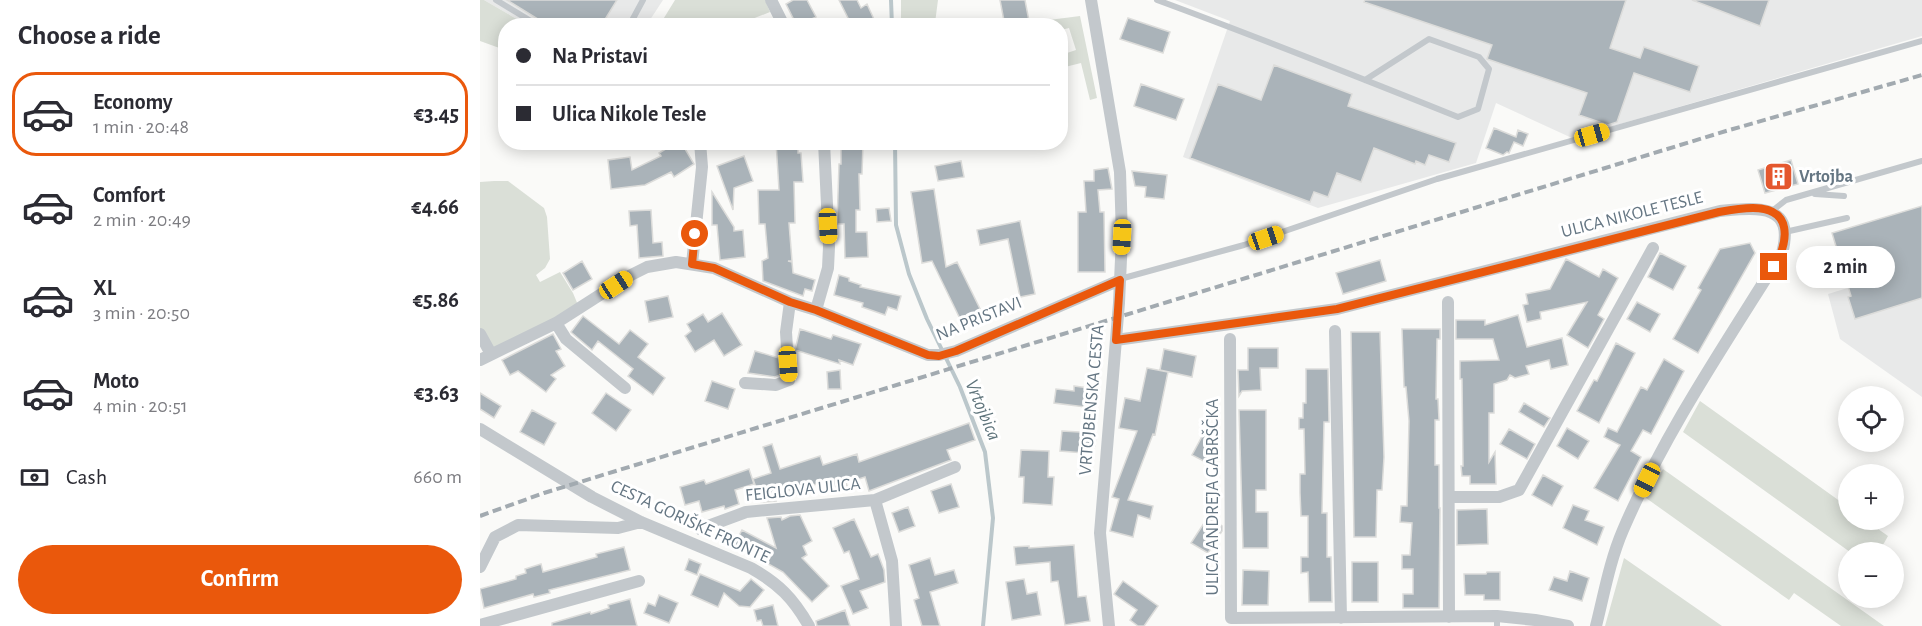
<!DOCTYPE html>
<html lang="en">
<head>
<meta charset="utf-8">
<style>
	:root { --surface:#fff; --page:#f2f2f3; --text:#2b2b33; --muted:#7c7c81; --line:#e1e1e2; --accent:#ea580c }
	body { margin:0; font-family:"Alegreya Sans",sans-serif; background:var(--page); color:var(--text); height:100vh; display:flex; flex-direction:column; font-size:22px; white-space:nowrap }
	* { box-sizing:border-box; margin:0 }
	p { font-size:20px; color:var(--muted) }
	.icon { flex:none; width:33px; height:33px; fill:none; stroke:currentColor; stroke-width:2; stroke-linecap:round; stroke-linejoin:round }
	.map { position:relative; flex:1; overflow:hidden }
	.sheet { display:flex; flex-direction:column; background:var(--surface); width:480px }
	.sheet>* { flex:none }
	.guide { position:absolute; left:18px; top:18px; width:570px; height:132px; border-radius:24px; box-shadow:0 3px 15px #0003; display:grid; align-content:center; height:132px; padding:0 18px; background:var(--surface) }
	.controls { position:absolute; left:1358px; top:386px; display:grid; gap:12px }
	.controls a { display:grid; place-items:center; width:66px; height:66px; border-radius:50%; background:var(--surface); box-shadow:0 3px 15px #0003; font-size:30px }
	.end { position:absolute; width:27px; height:27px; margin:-14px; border:8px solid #ea580c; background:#fff; box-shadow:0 0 0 3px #fff }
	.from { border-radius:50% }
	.bubble { position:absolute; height:42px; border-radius:21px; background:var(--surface); box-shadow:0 3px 15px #0003; font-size:20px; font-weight:600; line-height:42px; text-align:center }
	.car { position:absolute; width:18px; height:36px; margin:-18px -9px; border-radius:8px; box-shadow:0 0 4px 2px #0007; background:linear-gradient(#f5c518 24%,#345 0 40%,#f5c518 0 76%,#345 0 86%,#f5c518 0) }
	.guide b { display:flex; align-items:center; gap:21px; height:57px; font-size:22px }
	.guide b+b { border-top:2px solid var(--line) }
	.guide i { width:15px; height:15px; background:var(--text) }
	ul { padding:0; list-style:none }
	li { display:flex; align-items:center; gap:18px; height:84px; margin:0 12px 9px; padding:0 6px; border:3px solid transparent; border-radius:24px }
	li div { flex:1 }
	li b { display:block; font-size:22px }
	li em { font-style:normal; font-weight:600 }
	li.selected { border-color:var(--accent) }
	li>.icon { width:54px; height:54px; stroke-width:1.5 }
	h2 { padding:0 18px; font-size:27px; line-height:72px }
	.pay { display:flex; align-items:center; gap:15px; height:66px; padding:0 18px; font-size:22px }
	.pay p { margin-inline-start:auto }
	.cta { display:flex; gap:12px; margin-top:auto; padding:12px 18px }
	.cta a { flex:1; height:69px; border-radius:36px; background:var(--accent); color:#fff; font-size:24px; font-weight:600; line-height:69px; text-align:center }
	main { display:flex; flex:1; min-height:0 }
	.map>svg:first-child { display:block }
	.built { fill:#e8e9e9 }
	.green { fill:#dadfd7 }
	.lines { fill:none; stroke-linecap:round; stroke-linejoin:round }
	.stream { stroke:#bbc7cb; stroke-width:4 }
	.building { fill:#aab3b9; stroke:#dcdcda; stroke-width:1.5 }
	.lane { stroke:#c3c8cc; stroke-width:6 }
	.street { stroke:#c3c8cc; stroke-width:12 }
	.rail { stroke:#a2aab0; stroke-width:4; stroke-dasharray:9 4.5; stroke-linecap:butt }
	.route { stroke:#ea580c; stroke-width:8 }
	.labels { text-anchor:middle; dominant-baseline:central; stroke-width:6; stroke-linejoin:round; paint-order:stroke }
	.poi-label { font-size:18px; font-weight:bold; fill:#657683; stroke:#fff; text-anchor:start }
	.street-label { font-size:18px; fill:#657683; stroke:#fff }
	.water-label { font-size:20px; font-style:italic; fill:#60757c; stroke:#fff }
</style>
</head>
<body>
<main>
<section class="sheet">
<h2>Choose a ride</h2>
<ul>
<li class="selected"><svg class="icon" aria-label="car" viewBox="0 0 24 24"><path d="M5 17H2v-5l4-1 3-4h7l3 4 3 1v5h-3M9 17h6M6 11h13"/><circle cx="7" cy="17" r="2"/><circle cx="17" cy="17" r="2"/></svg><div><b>Economy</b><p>1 min · 20:48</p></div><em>€3.45</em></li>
<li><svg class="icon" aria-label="car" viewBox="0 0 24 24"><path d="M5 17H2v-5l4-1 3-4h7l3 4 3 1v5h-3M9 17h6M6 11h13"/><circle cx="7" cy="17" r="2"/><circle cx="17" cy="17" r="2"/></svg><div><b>Comfort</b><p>2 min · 20:49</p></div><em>€4.66</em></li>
<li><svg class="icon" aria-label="car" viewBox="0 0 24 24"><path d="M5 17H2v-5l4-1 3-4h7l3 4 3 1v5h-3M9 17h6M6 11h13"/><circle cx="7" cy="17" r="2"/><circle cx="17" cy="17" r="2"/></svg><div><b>XL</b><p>3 min · 20:50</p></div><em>€5.86</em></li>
<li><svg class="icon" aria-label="car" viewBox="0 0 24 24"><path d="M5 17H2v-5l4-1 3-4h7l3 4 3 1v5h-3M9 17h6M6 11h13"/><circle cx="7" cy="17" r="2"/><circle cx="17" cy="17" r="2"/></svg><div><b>Moto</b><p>4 min · 20:51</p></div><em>€3.63</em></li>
</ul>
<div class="pay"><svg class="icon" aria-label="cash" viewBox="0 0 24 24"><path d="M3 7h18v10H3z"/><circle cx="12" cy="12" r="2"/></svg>Cash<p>660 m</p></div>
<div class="cta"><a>Confirm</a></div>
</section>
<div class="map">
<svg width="1442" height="626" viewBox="0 0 1442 626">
	<rect width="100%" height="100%" fill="#fafaf8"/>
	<path class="built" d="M4 0H183L166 26 47 25Z
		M695 0H1442V36L1092 138 1016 103 996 163 838 208 703 157 750 21Z
		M1442 265V397L1360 339 1348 294Z"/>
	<path class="green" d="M0 0H4L47 25 26 26 25 50 0 41Z
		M195 0H285L290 12 257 25 179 26Z
		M421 0H458L455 23 471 25H421Z
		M600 16 617 98 610 100 601 63 581 68V55L596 50 589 28 581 30 580 26 530 25Z
		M14 181H28L64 208 67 217 70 259 65 268 56 275 60 282 80 272 93 293 98 305 14 350 0 328V182Z
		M1220 401 1368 507V519H1384L1408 536 1399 552H1370L1203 432Z
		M1183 469 1404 626H1361L1314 593 1309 600 1166 498Z
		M1144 558 1242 626H1125Z"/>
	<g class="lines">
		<path class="stream" d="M411 0 412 26
			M415 142 416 225 429 274 447 319 480 387 505 452 513 518 503 626"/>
	</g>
	<path class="building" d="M27 0H137L121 26H69Z
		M313 0H327L336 17 317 26 306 4Z
		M359 0H377L381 8 387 4 397 26H372Z
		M520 0H545L549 21 525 26Z
		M885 0H1146L1130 48 1160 58 1164 47 1219 66 1210 92 1154 73 1137 122 1128 125 1099 115 1107 93 1007 59 1012 45 884 2Z
		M1212 0H1289L1280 26Z
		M648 18 690 32 683 53 640 39Z
		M794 65 872 94 868 106 976 143 969 162 949 155 945 165 936 161 935 164 894 148 881 182 857 173 848 197 834 192 830 202 710 158 738 84 781 100Z
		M661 84 704 99 696 120 654 106Z
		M1014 128 1036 137 1038 130 1048 134 1043 146 1034 142 1029 153 1027 152 1023 155 1006 148Z
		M197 142H201L214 164 194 177 191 172 165 185 131 189 128 160 150 157 152 170 181 156 179 153Z
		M296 142H318V153H321L323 182H314L315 223H309L312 261H308L312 262 313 273 335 280 332 291 325 289 323 296 283 281 282 261 288 258 285 224H279L278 190H299Z
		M361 142H383L382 174H379L380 210H376V232H387L388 257 365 258 364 224H357L359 164H361Z
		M264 156 273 181 254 188 253 210 237 166Z
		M1311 160 1318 184 1285 193 1278 170Z
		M481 161 484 177 458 181 455 166Z
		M628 168 632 189 618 190 620 212H624L625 272H598V212H606L604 181H614V170Z
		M652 171 687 175 684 199 665 197 666 187 655 186Z
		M454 189 466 267 477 262 504 317 484 327 452 261 442 263 431 192Z
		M232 192 254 227V231L263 230 265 257 240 260 237 225H232Z
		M1442 206V298L1375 319 1368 297 1371 296 1352 233Z
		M409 208 411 221 397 222 396 209Z
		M171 210 173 243 182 242 183 256 159 258 157 225 150 226 149 211Z
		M540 221 555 294 540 297 528 239 500 245 497 230Z
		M1270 243 1275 253 1218 353 1193 339 1221 290 1218 288 1240 249Z
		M1180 253 1206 266 1193 290 1168 277Z
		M1086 259 1119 277 1123 269 1138 278 1118 315 1124 319 1108 348 1087 335 1107 302 1060 312 1061 319 1047 322 1043 305 1048 304 1046 294 1070 289Z
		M900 260 906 281 863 294 856 273Z
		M102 261 112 279 93 290 83 273Z
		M359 275 369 278V281L381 285 380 287 421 296 417 310 408 307 405 315 382 307 383 303 354 295Z
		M188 296 193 317 169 322 165 301Z
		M1157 302 1180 314 1170 332 1147 319Z
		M242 313 262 345 244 356 234 340 215 352 205 336 211 331 207 324 223 314 228 322Z
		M1038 315 1047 347 1082 338 1088 365 1071 369 1069 360 1046 366 1049 374 1035 378 1030 375 1027 380 1014 384V413H1009V462L1015 452 1016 484H990V476H982L981 466H983L982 379H980V361L1019 360 1013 339H976V320H1005V325Z
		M103 316 139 344 150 330 168 344 158 357 185 378 173 395 148 376 153 369 118 341 112 350 92 333 91 332Z
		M320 329 351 339 353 335 381 344 373 365 359 360 360 364 315 350Z
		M922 329H960V339H957L956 399H958L959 420H955V465H959V508H960L959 608H923V594H933V569H922V555H930L932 523 920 522 921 506H927L928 465 929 421 926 387H924Z
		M871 332H900L904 457 902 490H897L896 537H874Z
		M73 334 81 349 76 351 85 366 71 375 76 379 66 392 38 371 30 375 22 360Z
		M1136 343 1155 353 1119 423 1097 411 1114 380 1117 381Z
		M768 348H798V368H780L781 390 762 391 759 396 758 370H768Z
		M684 349 716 356 712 377 680 370Z
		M275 351 299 358 300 375 295 377 268 373Z
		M1184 359 1204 371 1171 434 1163 430 1151 451 1161 457 1138 501 1114 488 1140 445 1124 437 1128 428 1137 432 1161 387 1167 390Z
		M667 368 688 372 675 435 673 434 648 500 673 506 670 519 658 515 653 537 630 531 639 499 632 497 657 431 639 428 645 398 660 401Z
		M826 369H848L849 422H844L842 513H847V557H851L852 602H829L828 572 821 573V557H828V516H821L820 493V474H825L824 429H819V418H823V403H826Z
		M360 370 361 389H348L347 372Z
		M232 381 255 389 248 409 225 401Z
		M594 386 616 389 613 408 574 403 576 389 594 391Z
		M0 393 21 406 14 418 0 409Z
		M126 393 151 410 136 431 112 413Z
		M1044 403 1070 418 1064 427 1039 412Z
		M52 410 76 423 64 445 40 432Z
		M759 410H786V490H776V512H788V548H763Z
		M489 423 495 440 467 450 471 460 389 491 385 477 366 483 368 488 353 493 348 480 328 487 329 491 316 495 313 489 294 496 296 501 281 502 273 479 291 473 283 447 292 444 300 469 340 456 343 465 377 454 379 462Z
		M1087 428 1109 441 1098 459 1077 446Z
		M1029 429 1055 444 1047 459 1020 444Z
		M582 431 616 433 615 446 605 445 604 453 580 451Z
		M725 431 737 437 732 447 736 450 737 468 712 455Z
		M541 450 569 451 568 477H574L572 505 543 503 544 477H539Z
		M269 469 274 484 255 490 259 504 245 509 244 506 222 512 219 501 205 505 200 487 224 480 226 484Z
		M1063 475 1083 486 1072 506 1052 495Z
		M471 484 479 507 459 513 451 491Z
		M1093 505 1109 511 1105 520 1124 527 1117 545 1083 528Z
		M428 507 435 526 419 532 412 513Z
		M1007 509 1008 544 977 545V510Z
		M320 515 332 541 323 546 327 555 322 558 349 586 332 602 303 572 254 545 262 530 296 548 287 518 301 517 302 520 310 516Z
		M728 517 742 526V531L728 553 711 543Z
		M374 519 391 557 398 554 404 570 405 582 380 591 388 608 373 614 361 586 379 579 369 551 364 553 353 528Z
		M594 545 598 597 606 596 610 621 585 625 578 581 571 582 570 562 536 565 534 547 549 546V548Z
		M144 547 150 570 69 590 70 593 54 597 53 594 4 608 0 589 36 579V576L46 573 45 569 61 564 63 572 117 557 116 554Z
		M450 558 455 575 474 570 478 583 450 592 460 626H442L434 600 439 598 429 565Z
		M209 559 221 564 217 575 205 570Z
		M872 562H898V602H872Z
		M763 570 789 571 788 605H762Z
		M1090 571 1109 578 1102 601 1069 590 1074 577 1087 581Z
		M1007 572H1020V600H1004V595H985L984 574H1006Z
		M220 574 260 591 271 579 284 590 270 607 259 606 244 593 238 607 211 595Z
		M544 579 547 594 557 592 561 615 532 620 526 582Z
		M643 581 678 606 664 626H658L650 620 657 610 634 594Z
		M179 595 198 603 189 623 164 613 168 603 175 606Z
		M150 599 157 626H72V623L110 612 111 614 129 608 128 605Z
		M293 605 298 626H283L281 620 277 621 274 610Z
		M365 610 370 626H337L336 621Z"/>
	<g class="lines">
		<path class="lane" d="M16 0 59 26
			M677 0C778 37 878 77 978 117L998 109 1009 69 999 57 949 39 885 80
			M149 26 163 0
			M1335 194 1364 196
			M1292 211 1306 200 1442 161
			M1305 232 1367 218
			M640 279 764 245 957 179 1442 41
			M1017 626V616"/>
		<path class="street" d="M291 0 304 26
			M611 0 640 172 642 237 639 303 620 533 629 626
			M212 264 222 167 220 142
			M968 302 969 617
			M336 310 348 268 349 247 344 142
			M76 323 86 339 145 388
			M855 331 861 618
			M0 334 11 354
			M750 339 751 618 1017 616 1055 620 1088 626
			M636 340 857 309 1240 211C1275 208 1316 202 1302 253 1246 343 1185 432 1143 530 1130 560 1124 594 1116 626
			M0 360 76 323 151 275 167 267 196 262 234 268 310 302 336 310 448 355H459L476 351 640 280
			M265 383 296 385 309 380 306 332 310 302
			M0 429 112 497 161 522 271 568C299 584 313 598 329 626
			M970 497H1019L1039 490 1173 248
			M395 500 412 561 416 626
			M220 529 266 512 395 500 475 467
			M0 567 15 537 38 525 138 528 161 522
			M0 625 159 581"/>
		<path class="rail" d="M0 516 64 493 1246 131 1442 75"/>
	</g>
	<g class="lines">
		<path class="route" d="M215 234 212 264 234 268 310 302 336 310 448 355 459 356 476 351 640 280 636 340 857 309 1239 212C1250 210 1262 208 1273 208 1313 208 1309 241 1294 267"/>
	</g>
	<defs>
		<symbol id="building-square" viewBox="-11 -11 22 22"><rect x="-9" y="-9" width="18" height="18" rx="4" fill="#e4572e" stroke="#fff"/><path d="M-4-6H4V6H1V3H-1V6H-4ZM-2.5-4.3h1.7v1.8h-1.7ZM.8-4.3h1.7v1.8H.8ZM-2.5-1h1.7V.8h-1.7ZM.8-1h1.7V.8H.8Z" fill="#fff"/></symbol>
	</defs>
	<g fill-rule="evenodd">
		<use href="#building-square" x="1282" y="160" width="33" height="33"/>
	</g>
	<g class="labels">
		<g class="poi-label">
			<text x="1319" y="177">Vrtojba</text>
		</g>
		<g class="street-label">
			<text transform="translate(1152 215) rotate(-14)">ULICA NIKOLE TESLE</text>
			<text transform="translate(499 319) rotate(-22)">NA PRISTAVI</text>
			<text transform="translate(612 400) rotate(-85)">VRTOJBENSKA CESTA</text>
			<text transform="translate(323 490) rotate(-6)">FEIGLOVA ULICA</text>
			<text transform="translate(733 497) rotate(-90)">ULICA ANDREJA GABRŠČKA</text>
			<text transform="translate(210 522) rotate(25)">CESTA GORIŠKE FRONTE</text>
		</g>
		<g class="water-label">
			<text transform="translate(503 410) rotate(67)">Vrtojbica</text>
		</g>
	</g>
</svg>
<div class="controls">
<a><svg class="icon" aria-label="locate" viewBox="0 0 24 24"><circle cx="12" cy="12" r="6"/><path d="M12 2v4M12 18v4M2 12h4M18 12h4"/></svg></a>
<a>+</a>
<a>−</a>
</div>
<i class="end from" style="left:215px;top:234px"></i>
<i class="end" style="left:1294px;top:267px"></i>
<div class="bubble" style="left:1316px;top:246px;width:99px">2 min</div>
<i class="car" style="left:1112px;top:135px;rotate:74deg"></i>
<i class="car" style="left:348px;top:226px;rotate:177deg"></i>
<i class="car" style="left:642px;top:237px;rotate:183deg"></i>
<i class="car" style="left:786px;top:238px;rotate:71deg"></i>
<i class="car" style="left:136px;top:285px;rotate:57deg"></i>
<i class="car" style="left:308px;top:364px;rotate:176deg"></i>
<i class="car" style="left:1167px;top:480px;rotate:206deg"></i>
<div class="guide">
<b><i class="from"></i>Na Pristavi</b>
<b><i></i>Ulica Nikole Tesle</b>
</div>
</div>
</main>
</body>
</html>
